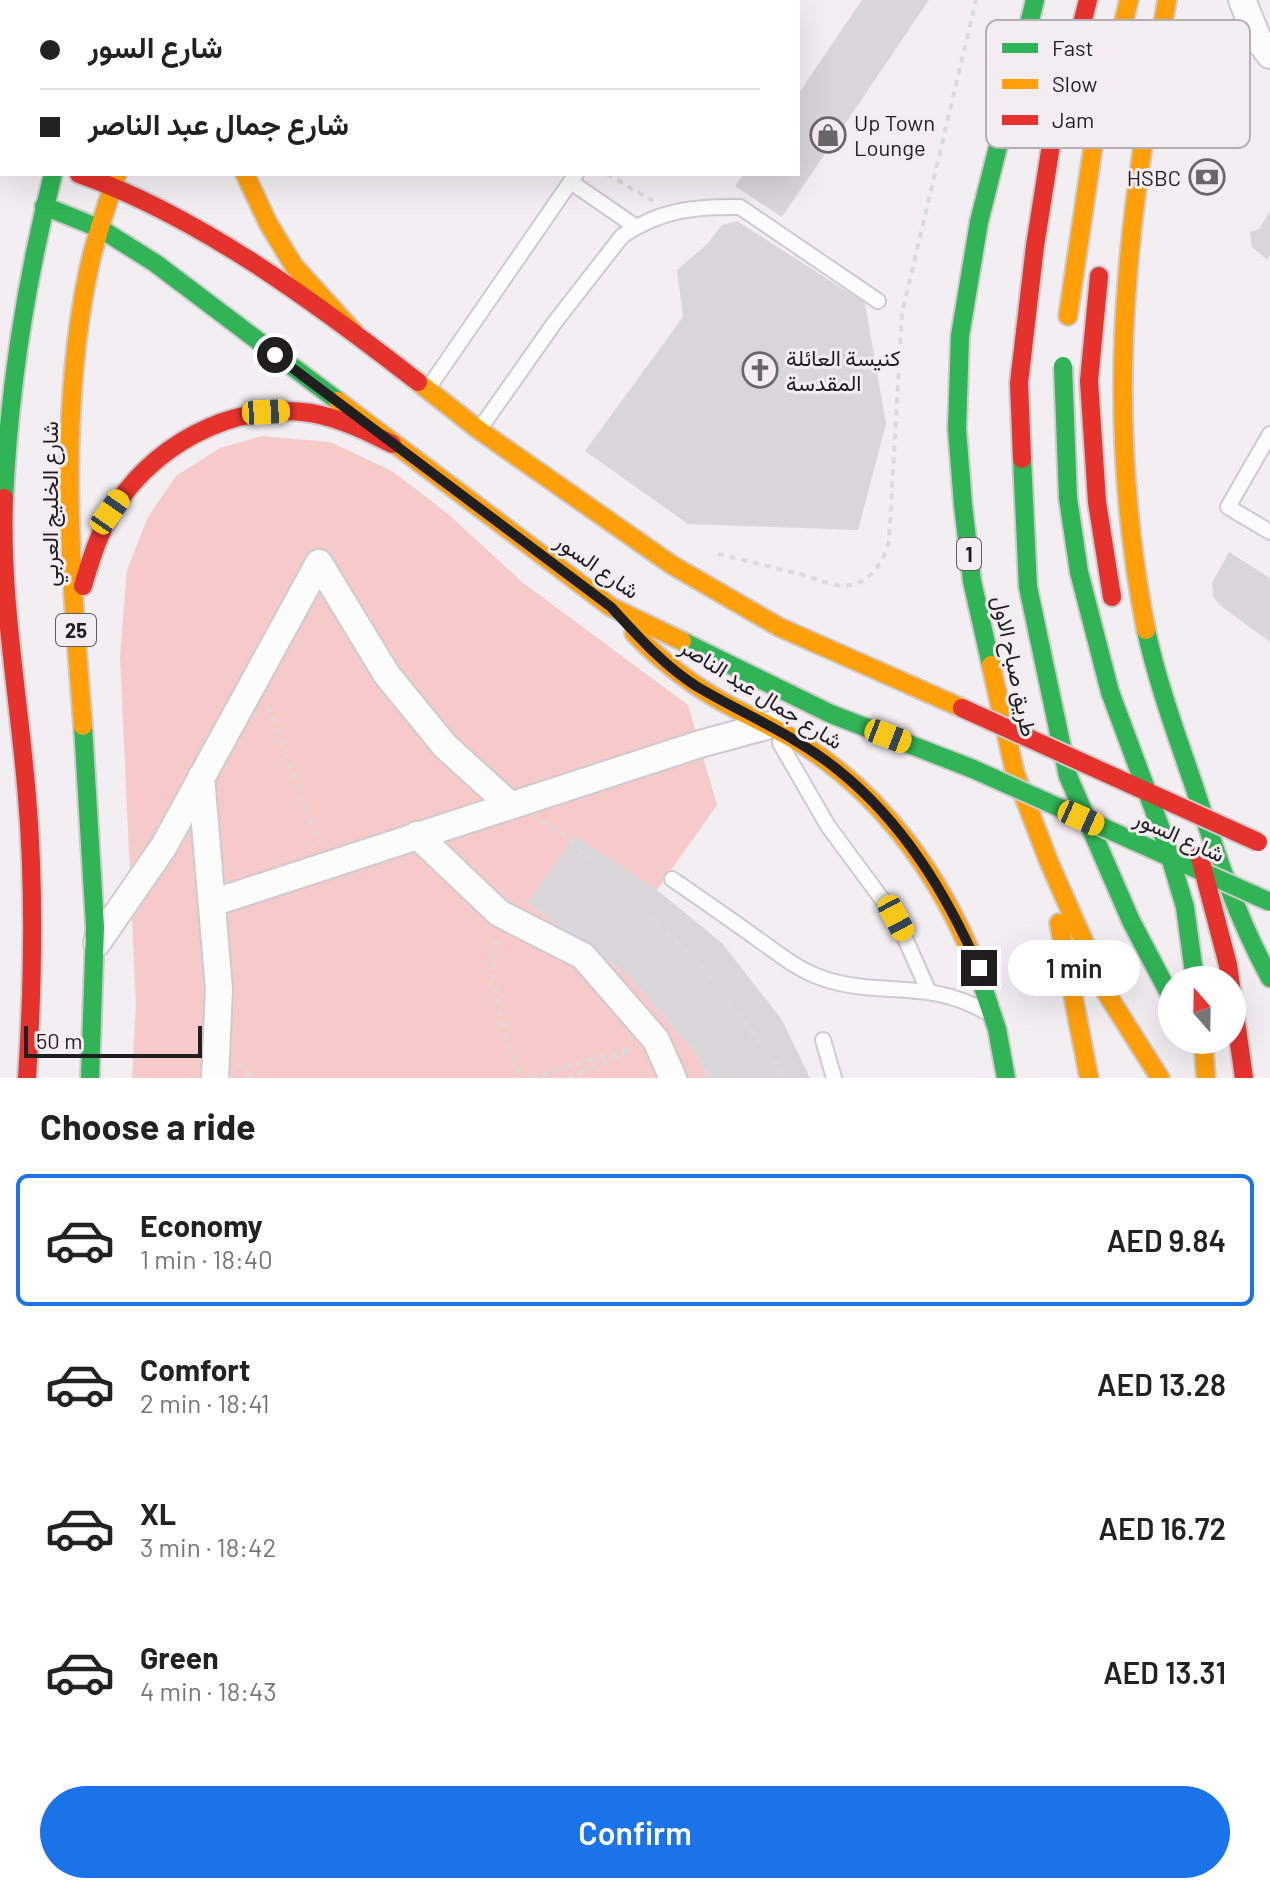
<!DOCTYPE html>
<html lang="en">
<head>
<meta charset="utf-8">
<style>
	:root { --surface:#fff; --page:#f2f2f2; --text:#222; --muted:#767676; --line:#e0e0e0; --accent:#1a73e8 }
	body { margin:0; font-family:Barlow,Vazirmatn,sans-serif; background:var(--page); color:var(--text); height:100vh; display:flex; flex-direction:column; font-size:30px; white-space:nowrap }
	* { box-sizing:border-box; margin:0 }
	p { font-size:26px; color:var(--muted) }
	.icon { flex:none; width:44px; height:44px; fill:none; stroke:currentColor; stroke-width:2; stroke-linecap:round; stroke-linejoin:round }
	.map { position:relative; height:1078px; overflow:hidden }
	.drawer { display:flex; flex-direction:column; background:var(--surface); flex:1 }
	.drawer>* { flex:none }
	.hud { position:absolute; left:0px; top:0px; width:800px; height:176px; box-shadow:0 8px 32px #0002; display:grid; align-content:center; height:176px; padding:0 40px; background:var(--surface) }
	.needle { width:52px; rotate:340deg }
	.controls { position:absolute; left:1158px; top:966px; display:grid; gap:16px }
	.controls a { display:grid; place-items:center; width:88px; height:88px; border-radius:50%; background:var(--surface); box-shadow:0 8px 32px #0002; font-size:40px }
	.scale { position:absolute; left:24px; bottom:20px; width:178px; box-sizing:border-box; padding-left:8px; border:4px solid #211e20; border-top:0; font-size:22px; line-height:28px; white-space:nowrap; color:#211e20; -webkit-text-stroke:6px #f3edf2; paint-order:stroke }
	.end { position:absolute; width:36px; height:36px; margin:-18px; border:10px solid #211e20; background:#fff; box-shadow:0 0 0 4px #fff }
	.from { border-radius:50% }
	.bubble { position:absolute; height:56px; border-radius:28px; background:var(--surface); box-shadow:0 8px 32px #0002; font-size:26px; font-weight:600; line-height:56px; text-align:center }
	.car { position:absolute; width:24px; height:48px; margin:-24px -12px; border-radius:10px; box-shadow:0 0 6px 2px #0007; background:linear-gradient(#f5c518 24%,#345 0 40%,#f5c518 0 76%,#345 0 86%,#f5c518 0) }
	.hud b { display:flex; align-items:center; gap:28px; height:76px; font-size:30px }
	.hud b+b { border-top:2px solid var(--line) }
	.hud i { width:20px; height:20px; background:var(--text) }
	ul { padding:0; list-style:none }
	li { display:flex; align-items:center; gap:24px; height:132px; margin:0 16px 12px; padding:0 24px; border:4px solid transparent; border-radius:12px }
	li div { flex:1 }
	li b { display:block; font-size:30px }
	li em { font-style:normal; font-weight:600 }
	li.on { border-color:var(--accent) }
	li>.icon { width:72px; height:72px; stroke-width:1.5 }
	h2 { padding:0 40px; font-size:36px; line-height:96px }
	.action { display:flex; gap:16px; margin-top:auto; padding:16px 40px }
	.action a { flex:1; height:92px; border-radius:48px; background:var(--accent); color:#fff; font-size:32px; font-weight:600; line-height:92px; text-align:center }
	.map>svg:first-child { display:block }
	.green { fill:#f6cac9 }
	.building { fill:#d9d6d9 }
	.lines { fill:none; stroke-linecap:round; stroke-linejoin:round }
	.lane-casing { stroke:#cecbce; stroke-width:18 }
	.street-casing { stroke:#cecbce; stroke-width:30 }
	.fast-casing { stroke:#cecbce; stroke-width:22 }
	.slow-casing { stroke:#cecbce; stroke-width:22 }
	.jam-casing { stroke:#cecbce; stroke-width:22 }
	.path { stroke:#dbdadb; stroke-width:4; stroke-dasharray:6 6; stroke-linecap:butt }
	.lane { stroke:#fdfcfd; stroke-width:14 }
	.street { stroke:#fdfcfd; stroke-width:26 }
	.fast { stroke:#30b455; stroke-width:18 }
	.slow { stroke:#ff9f0a; stroke-width:18 }
	.jam { stroke:#e5322d; stroke-width:18 }
	.fast-bridge-casing { stroke:#cecbce; stroke-width:22; stroke-linecap:butt }
	.slow-bridge-casing { stroke:#cecbce; stroke-width:22; stroke-linecap:butt }
	.jam-bridge-casing { stroke:#cecbce; stroke-width:22; stroke-linecap:butt }
	.fast-bridge { stroke:#30b455; stroke-width:18 }
	.slow-bridge { stroke:#ff9f0a; stroke-width:18 }
	.jam-bridge { stroke:#e5322d; stroke-width:18 }
	.route { stroke:#211e20; stroke-width:10 }
	.labels { text-anchor:middle; dominant-baseline:central; stroke-width:6; stroke-linejoin:round; paint-order:stroke }
	.shield { fill:#f3edf2; stroke:#605c5f; stroke-width:2 }
	.shield-label { font-size:20px; font-weight:bold; fill:#211e20 }
	.poi-label { font-size:22px; fill:#211e20; stroke:#f3edf2; text-anchor:start }
	.street-label { font-size:22px; fill:#211e20; stroke:#f3edf2 }
	.key { fill:#f3edf2; stroke:#b4afb3; stroke-width:2 }
	.key-label { font-size:22px; fill:#211e20 }
</style>
</head>
<body>
<div class="map">
<svg width="1270" height="1078" viewBox="0 0 1270 1078">
	<rect width="100%" height="100%" fill="#f2eef1"/>
	<path class="green" d="M262 436 330 442 392 471 447 513 522 582 688 705 717 805 657 890 575 837 527 903 627 974 696 1054 709 1078H132L136 1005 120 656 127 570 148 517 176 476 220 448Z"/>
	<path class="building" d="M862 0H929L782 217 735 186 744 174H798V94Z
		M1270 211V255L1267 260 1252 247 1250 232 1259 229Z
		M737 221 865 303 886 424 858 530 688 524 585 451 683 317 677 270 707 244 722 225Z
		M1229 552 1270 578V642L1222 607 1213 597 1212 583Z
		M575 836 657 890 722 943 782 1020 810 1078H709L696 1054 627 974 527 903Z"/>
	<g class="lines">
		<defs>
			<path id="lane" d="M702 0 705 2
				M571 182 636 227
				M429 387 576 174
				M479 430 555 322 622 236C660 210 695 206 740 207L878 301
				M1270 434 1228 507 1270 532
				M780 743 828 826 896 918 928 990
				M672 879C701 899 730 919 759 940 779 954 798 970 822 978 878 998 927 978 984 1011
				M823 1040 834 1078"/>
			<path id="street" d="M1242 0 1258 39 1270 55
				M201 777 219 989 215 1078
				M417 835 499 913 583 956 656 1040 673 1078
				M212 903 700 744 770 725
				M97 943 164 846 319 563 387 675 445 746 510 805"/>
			<path id="fast" d="M114 0V2
				M226 0V2
				M44 206 101 229 155 263 338 401
				M1022 459 1028 587 1068 776 1131 921 1172 999
				M4 498C9 388 26 281 53 174
				M1146 630C1158 685 1177 736 1195 789 1216 854 1237 918 1270 978
				M682 641 831 714 973 769
				M991 665 972 581 963 505 957 429 960 336 979 222 1035 0
				M83 726 95 927 90 1078
				M975 963 997 1029 1006 1078"/>
			<path id="slow" d="M245 174 268 223 294 266 354 332
				M1068 316 1093 147 1129 0
				M418 382 479 430 672 565 779 627 962 708
				M338 401 611 607 682 641
				M1146 630C1124 517 1118 399 1127 284 1134 188 1151 94 1167 0
				M634 633C660 660 688 682 721 701 748 716 776 728 802 744 883 796 940 875 975 963
				M991 665 1015 773 1049 862 1107 994 1160 1078
				M83 726C71 575 57 418 89 268 96 236 107 205 117 174
				M1059 923 1089 1078"/>
			<path id="jam" d="M182 2 183 0
				M79 174C199 216 318 304 418 382
				M1099 276 1089 381 1097 502 1112 597
				M1022 459 1019 383 1035 246 1051 145 1088 0
				M4 498C0 598 19 697 27 797 35 891 33 984 27 1078
				M83 586C90 562 97 539 109 517 148 447 231 401 311 413 340 418 366 431 392 444"/>
		</defs>
		<use href="#lane" class="lane-casing"/>
		<use href="#street" class="street-casing"/>
		<use href="#fast" class="fast-casing"/>
		<use href="#slow" class="slow-casing"/>
		<use href="#jam" class="jam-casing"/>
		<path class="path" d="M10 2 11 0
			M0 29 2 23
			M0 71H2
			M0 121 2 122
			M607 174 653 201
			M718 554C744 560 770 567 796 573 808 576 820 581 832 584 863 592 882 568 889 541L902 313 976 0
			M268 706 319 844
			M540 821 562 833 695 959 788 1078
			M496 939 492 973 497 1004 520 1078
			M238 1064 254 1078
			M530 1078 631 1048
			M568 1078 632 1050"/>
		<use href="#lane" class="lane"/>
		<use href="#street" class="street"/>
		<use href="#fast" class="fast"/>
		<use href="#slow" class="slow"/>
		<use href="#jam" class="jam"/>
		<defs>
			<path id="fast-bridge" d="M1063 366 1068 498 1079 572 1110 692 1165 840 1185 907 1195 980
				M973 769 1270 902"/>
			<path id="slow-bridge" d="M1203 1040 1206 1078"/>
			<path id="jam-bridge" d="M962 708 1258 842
				M1199 854 1228 965 1244 1078"/>
		</defs>
		<use href="#fast-bridge" class="fast-bridge-casing"/>
		<use href="#slow-bridge" class="slow-bridge-casing"/>
		<use href="#jam-bridge" class="jam-bridge-casing"/>
		<use href="#fast-bridge" class="fast-bridge"/>
		<use href="#slow-bridge" class="slow-bridge"/>
		<use href="#jam-bridge" class="jam-bridge"/>
	</g>
	<g class="lines">
		<path class="route" d="M275 355 611 607C637 635 663 665 696 686 743 714 795 735 838 770 903 822 946 893 979 968"/>
	</g>
	<defs>
		<symbol id="shop-ring" viewBox="-11 -11 22 22"><circle r="9.5" fill="#f3edf2" stroke="#6a6769" stroke-width="1.5"/><path d="M-5-2.5h2.3a2.7 3.5 0 0 1 5.4 0H5L5.5 6h-11ZM-1.5-2.5h3a1.5 2.3 0 0 0-3 0Z" fill="#6a6769"/></symbol>
		<symbol id="bank-ring" viewBox="-11 -11 22 22"><circle r="9.5" fill="#f3edf2" stroke="#6a6769" stroke-width="1.5"/><path d="M-6-4H6V4H-6ZM0-2.3a2.3 2.3 0 1 0 0 4.6a2.3 2.3 0 1 0 0-4.6Z" fill="#6a6769"/></symbol>
		<symbol id="church-ring" viewBox="-11 -11 22 22"><circle r="9.5" fill="#f3edf2" stroke="#6a6769" stroke-width="1.5"/><path d="M-1.2-6h2.4v3.5h3.3v2.4h-3.3V6h-2.4V-.1h-3.3v-2.4h3.3Z" fill="#6a6769"/></symbol>
	</defs>
	<g fill-rule="evenodd">
		<use href="#shop-ring" x="808" y="115" width="40" height="40"/>
		<use href="#bank-ring" x="1187" y="157" width="40" height="40"/>
		<use href="#church-ring" x="740" y="350" width="40" height="40"/>
	</g>
	<g class="labels">
		<g class="shield">
			<rect x="957" y="538" width="24" height="32" rx="6"/>
			<rect x="56" y="614" width="40" height="32" rx="6"/>
		</g>
		<g class="shield-label">
			<text x="969" y="554">1</text>
			<text x="76" y="630">25</text>
		</g>
		<g class="poi-label">
			<text x="854" y="122">Up Town<tspan x="854" dy="25">Lounge</tspan></text>
			<text x="1181" y="177" text-anchor="end">HSBC</text>
			<text x="786" y="357">كنيسة العائلة<tspan x="786" dy="25">المقدسة</tspan></text>
		</g>
		<g class="street-label">
			<text transform="translate(49 504) rotate(-90)">شارع الخليج العربي</text>
			<text transform="translate(598 565) rotate(35)">شارع السور</text>
			<text transform="translate(1016 666) rotate(78)">طريق صباح الاول</text>
			<text transform="translate(762 693) rotate(32)">شارع جمال عبد الناصر</text>
			<text transform="translate(1180 835) rotate(24)">شارع السور</text>
		</g>
	</g>
	<rect x="986" y="20" width="264" height="128" rx="12" class="key"/>
	<rect x="1002" y="43" width="36" height="10" fill="#30b455"/>
	<rect x="1002" y="79" width="36" height="10" fill="#ff9f0a"/>
	<rect x="1002" y="115" width="36" height="10" fill="#e5322d"/>
	<g class="key-label">
		<text x="1052" y="56">Fast</text>
		<text x="1052" y="92">Slow</text>
		<text x="1052" y="128">Jam</text>
	</g>
</svg>
<div class="controls">
<a><svg class="needle" viewBox="-14 -14 28 28"><path d="M0-13l5 13h-10z" fill="#e53935"/><path d="M0 13l5-13h-10z" fill="#767676"/></svg></a>
</div>
<div class="scale">50 m</div>
<i class="end from" style="left:275px;top:355px"></i>
<i class="end" style="left:979px;top:968px"></i>
<div class="bubble" style="left:1008px;top:940px;width:132px">1 min</div>
<i class="car" style="left:266px;top:412px;rotate:87deg"></i>
<i class="car" style="left:110px;top:512px;rotate:35deg"></i>
<i class="car" style="left:888px;top:736px;rotate:111deg"></i>
<i class="car" style="left:1081px;top:818px;rotate:114deg"></i>
<i class="car" style="left:896px;top:918px;rotate:152deg"></i>
<div class="hud">
<b><i class="from"></i>شارع السور</b>
<b><i></i>شارع جمال عبد الناصر</b>
</div>
</div>
<section class="drawer">
<h2>Choose a ride</h2>
<ul>
<li class="on"><svg class="icon" aria-label="car" viewBox="0 0 24 24"><path d="M5 17H2v-5l4-1 3-4h7l3 4 3 1v5h-3M9 17h6M6 11h13"/><circle cx="7" cy="17" r="2"/><circle cx="17" cy="17" r="2"/></svg><div><b>Economy</b><p>1 min · 18:40</p></div><em>AED 9.84</em></li>
<li><svg class="icon" aria-label="car" viewBox="0 0 24 24"><path d="M5 17H2v-5l4-1 3-4h7l3 4 3 1v5h-3M9 17h6M6 11h13"/><circle cx="7" cy="17" r="2"/><circle cx="17" cy="17" r="2"/></svg><div><b>Comfort</b><p>2 min · 18:41</p></div><em>AED 13.28</em></li>
<li><svg class="icon" aria-label="car" viewBox="0 0 24 24"><path d="M5 17H2v-5l4-1 3-4h7l3 4 3 1v5h-3M9 17h6M6 11h13"/><circle cx="7" cy="17" r="2"/><circle cx="17" cy="17" r="2"/></svg><div><b>XL</b><p>3 min · 18:42</p></div><em>AED 16.72</em></li>
<li><svg class="icon" aria-label="car" viewBox="0 0 24 24"><path d="M5 17H2v-5l4-1 3-4h7l3 4 3 1v5h-3M9 17h6M6 11h13"/><circle cx="7" cy="17" r="2"/><circle cx="17" cy="17" r="2"/></svg><div><b>Green</b><p>4 min · 18:43</p></div><em>AED 13.31</em></li>
</ul>
<div class="action"><a>Confirm</a></div>
</section>
</body>
</html>
